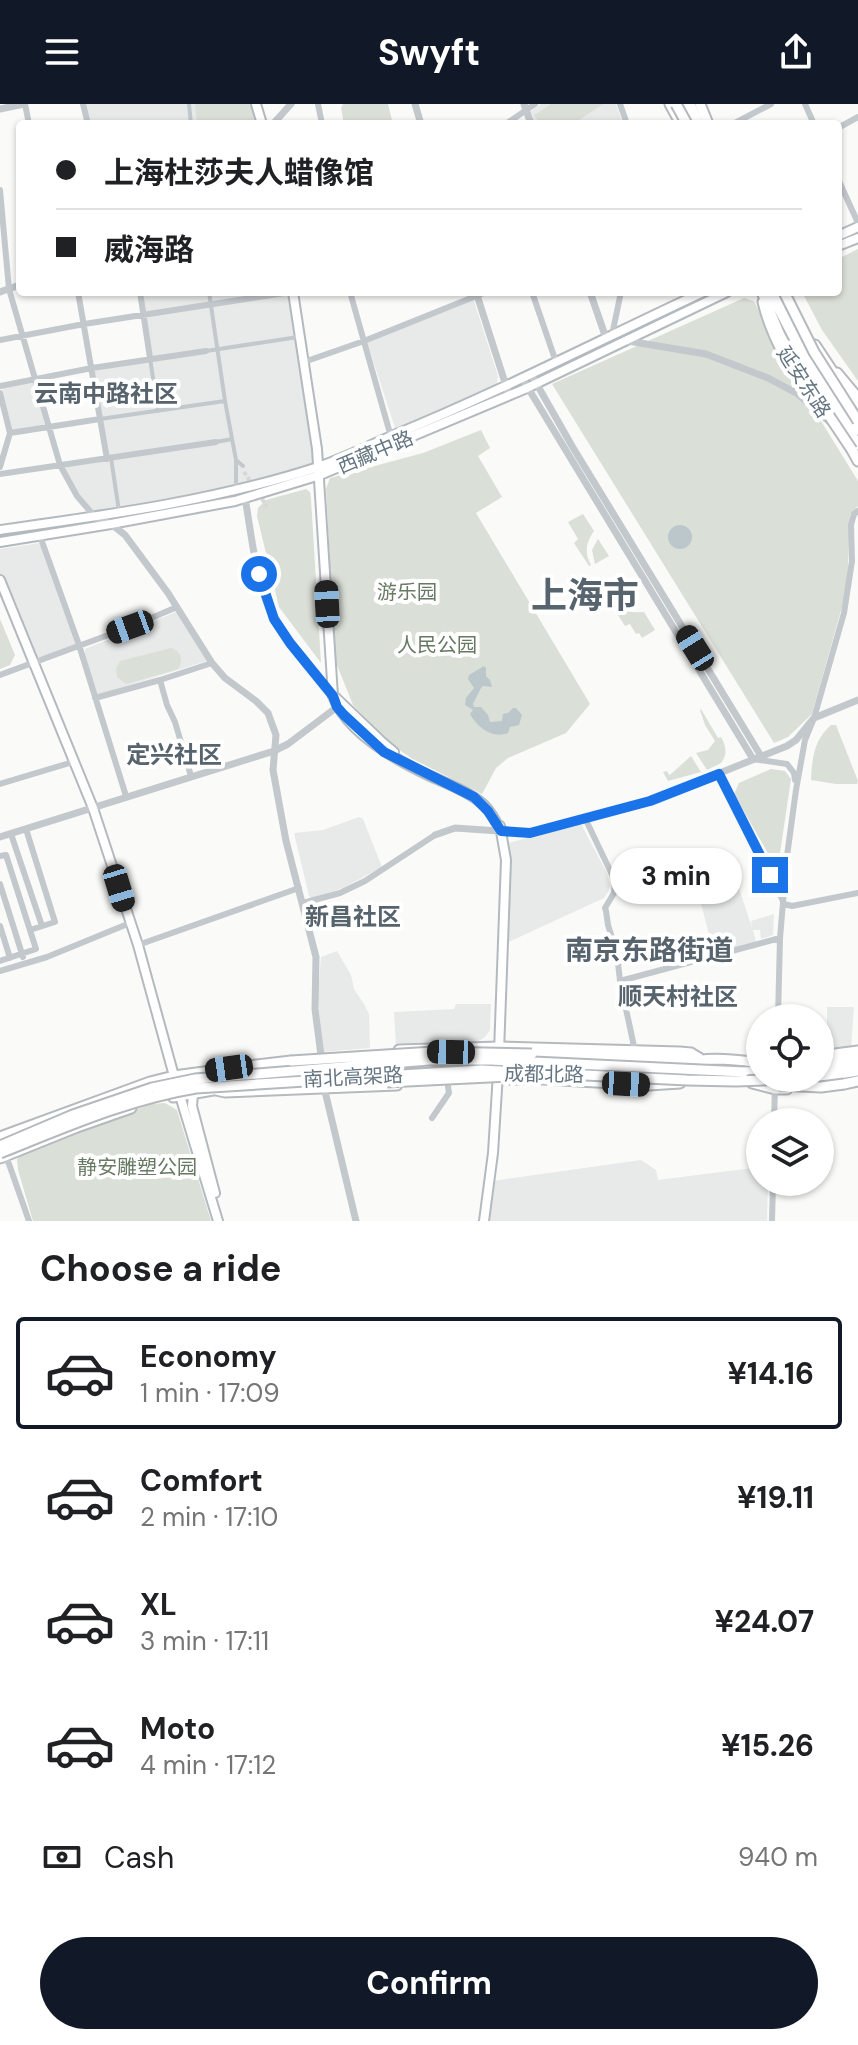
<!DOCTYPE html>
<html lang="en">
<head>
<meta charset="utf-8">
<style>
	:root { --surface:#fff; --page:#f2f2f2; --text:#202124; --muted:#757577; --line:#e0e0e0; --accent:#111827 }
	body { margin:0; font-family:"DM Sans","Noto Sans SC",sans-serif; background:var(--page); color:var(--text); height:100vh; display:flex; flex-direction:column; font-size:30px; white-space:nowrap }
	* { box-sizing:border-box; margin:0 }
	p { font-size:26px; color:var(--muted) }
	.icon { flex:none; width:44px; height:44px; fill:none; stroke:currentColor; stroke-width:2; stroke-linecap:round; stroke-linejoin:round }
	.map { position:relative; height:1117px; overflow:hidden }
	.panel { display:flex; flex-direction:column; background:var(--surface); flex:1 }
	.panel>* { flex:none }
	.banner { position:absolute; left:16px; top:16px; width:826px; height:176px; border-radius:8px; box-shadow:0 2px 6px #0004; display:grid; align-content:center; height:176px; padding:0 40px; background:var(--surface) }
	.buttons { position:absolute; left:746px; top:900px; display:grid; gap:16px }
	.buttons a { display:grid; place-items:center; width:88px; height:88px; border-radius:50%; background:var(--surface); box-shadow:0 2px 6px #0004; font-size:40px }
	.end { position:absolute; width:36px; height:36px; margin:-18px; border:10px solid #1a73e8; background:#fff; box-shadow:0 0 0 4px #fff }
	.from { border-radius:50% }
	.bubble { position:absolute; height:56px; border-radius:28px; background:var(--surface); box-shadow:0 2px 6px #0004; font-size:26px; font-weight:700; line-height:56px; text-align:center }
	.car { position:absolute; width:24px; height:48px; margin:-24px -12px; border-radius:10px; box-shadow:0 0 6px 2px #0007; background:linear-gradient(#222 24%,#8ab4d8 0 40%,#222 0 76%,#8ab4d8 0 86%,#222 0) }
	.banner b { display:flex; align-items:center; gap:28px; height:76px; font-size:30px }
	.banner b+b { border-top:2px solid var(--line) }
	.banner i { width:20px; height:20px; background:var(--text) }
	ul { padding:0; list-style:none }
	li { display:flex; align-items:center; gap:24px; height:112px; margin:0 16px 12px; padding:0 24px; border:4px solid transparent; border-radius:8px }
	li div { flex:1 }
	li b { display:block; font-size:30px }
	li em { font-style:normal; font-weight:700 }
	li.current { border-color:var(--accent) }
	li>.icon { width:72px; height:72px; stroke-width:1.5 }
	h2 { padding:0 40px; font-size:36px; line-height:96px }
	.pay { display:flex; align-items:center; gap:20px; height:88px; padding:0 40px; font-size:30px }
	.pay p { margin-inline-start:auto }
	.button { display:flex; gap:16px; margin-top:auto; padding:16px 40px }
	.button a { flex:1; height:92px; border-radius:48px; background:var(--accent); color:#fff; font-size:32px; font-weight:700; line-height:92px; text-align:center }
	header { display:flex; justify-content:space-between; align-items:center; height:104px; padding:0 40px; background:var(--accent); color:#fff; font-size:36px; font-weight:700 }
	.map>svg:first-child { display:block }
	.built { fill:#e8e9e9 }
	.green { fill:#dadfd7 }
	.water { fill:#bbc7cb }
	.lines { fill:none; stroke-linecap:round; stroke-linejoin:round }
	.pedestrian-tunnel { stroke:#d5d9db; stroke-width:4; stroke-dasharray:4 2; stroke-linecap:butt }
	.secondary-casing { stroke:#b3babf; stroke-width:12 }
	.primary-casing { stroke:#b5babe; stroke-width:13 }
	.trunk-casing { stroke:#b4b9bd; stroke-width:13 }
	.pedestrian { stroke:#c3c8cc; stroke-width:4 }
	.minor { stroke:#c3c8cc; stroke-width:6 }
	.tertiary { stroke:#c3c8cc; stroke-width:7 }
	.secondary { stroke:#fff; stroke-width:8 }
	.primary { stroke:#fff; stroke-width:9 }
	.trunk { stroke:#fff; stroke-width:9 }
	.trunk-bridge-casing { stroke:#b4b9bd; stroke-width:13; stroke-linecap:butt }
	.trunk-bridge { stroke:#fff; stroke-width:9 }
	.route { stroke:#1a73e8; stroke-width:10 }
	.labels { text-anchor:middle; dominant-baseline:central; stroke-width:8; stroke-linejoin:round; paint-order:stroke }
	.street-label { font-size:20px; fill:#657683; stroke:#fff }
	.park-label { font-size:20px; fill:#687a64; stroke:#fff }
	.quarter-label { font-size:24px; font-weight:bold; fill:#57646e; stroke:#fff }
	.district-label { font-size:28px; font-weight:bold; fill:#57646e; stroke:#fff }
	.town-label { font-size:36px; font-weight:bold; fill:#57646e; stroke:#fff }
</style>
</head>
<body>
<header><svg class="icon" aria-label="menu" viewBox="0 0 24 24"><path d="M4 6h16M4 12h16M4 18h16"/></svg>Swyft<svg class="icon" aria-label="share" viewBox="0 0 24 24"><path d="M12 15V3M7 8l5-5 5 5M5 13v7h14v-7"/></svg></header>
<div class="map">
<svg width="858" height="1117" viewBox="0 0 858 1117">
	<rect width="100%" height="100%" fill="#fafaf8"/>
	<path class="built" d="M83 0H256L262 20H88Z
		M541 0H616L623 20H534L530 8Z
		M140 188H293L319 363 236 387 95 413 77 392 60 362 106 354 92 264 150 254Z
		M473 194 498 272 497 279 495 282 395 324 367 238Z
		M34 276 46 321 12 327 2 284Z
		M40 439 78 541 36 554 0 470V445Z
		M176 508 207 557 97 591 85 552V545Z
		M359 713 363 715 382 763 345 783 312 795 309 792 294 729 323 726Z
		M581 720 607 769 610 782 608 788 604 794 504 840 510 756 508 739Z
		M739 784 752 824 751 817 774 810 773 831 761 835 760 826H753L756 838 714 850 700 796Z
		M337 847 351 871 354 885 364 900 369 910 370 944 322 948 318 892 321 853Z
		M456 900H491L490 926 485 933 476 939 396 943 394 908 454 905Z
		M827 903H854L851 945 820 948V922L827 921Z
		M641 1056 656 1066 658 1076 760 1063V1078H768L767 1117H489L493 1077Z"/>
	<path class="green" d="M195 0H249L251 2 254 0 256 20H197Z
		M343 0H388L393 20H344L341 4Z
		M551 0H603L573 20H540L534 11Z
		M858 145V277L822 226 802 188H838V155Z
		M744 194 754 197 787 262 858 377V402L850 411 847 485 812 610 788 633 774 639 552 280Z
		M481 326 490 344 478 352 502 393 476 409 590 600 566 629 508 654 496 664 482 690 411 654 388 638 353 601 335 556 326 385 330 374 423 349Z
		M306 385 310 388 311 395 321 559 279 503 257 412 258 404 266 396Z
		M583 410 594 427C586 439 584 448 591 461L589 462 574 439 578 435 568 418Z
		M598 435 609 452 595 460 592 446Z
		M613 499C621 508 632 509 644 508L655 526 642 534 639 529 636 530 630 520 625 522 611 500Z
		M0 515 15 551 10 561 0 565Z
		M171 544C181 547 184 556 178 565L126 580 117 573 116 565 120 557Z
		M701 605 718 634 721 633C726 642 728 650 721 659L707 666 696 649 708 646 715 637 705 621 700 606Z
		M831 621H836L858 677 857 680H836L811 676C812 654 814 636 831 621Z
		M691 652 701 668 668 677 663 668 667 667 669 671 671 670Z
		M771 665 785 667 791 675 780 749 769 751 734 690 739 679Z
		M165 999 177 1006 211 1117H33L18 1066 17 1055 24 1047 151 1000Z"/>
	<path class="water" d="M668 433a12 12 0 1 1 24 0a12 12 0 1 1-24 0Z
		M484 562 486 564V572L490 576 492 583 483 582 481 584 473 600 474 603H481L488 611 490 618 502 617 503 610 508 609 513 604H516L522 611 519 621 510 623 508 629C492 635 478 624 470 610L473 606 465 601 466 594 474 584 468 575 469 571Z"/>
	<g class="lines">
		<path class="pedestrian-tunnel" d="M244 368 252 380
			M259 390 267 403"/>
		<defs>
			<path id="secondary" d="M256 0 262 20
				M838 132 858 123
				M838 142 858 134
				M293 188 317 345 333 592C347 628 394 655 428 671 445 679 464 685 479 697 489 704 495 716 501 727
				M0 426C107 411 213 397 315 364 342 355 368 342 394 331 499 288 600 236 703 188
				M0 438 111 420 235 397 320 371 527 284 727 188
				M0 476 93 704 138 841 174 972 218 1117
				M334 592 381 637 394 648
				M499 948 506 756 500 722
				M193 990 192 1002 215 1089
				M484 1117 493 1049 498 969"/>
			<path id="primary" d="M670 0 681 20
				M700 0 708 20
				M763 198C773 239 796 274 822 307
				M837 269 858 294
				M399 946 499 943 680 948 691 949 699 954
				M820 952 858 947
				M628 958 691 959C702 952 746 956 760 960
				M503 975H543L649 981 680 979
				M752 979 775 985H787
				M216 986 225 988 397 981
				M173 993 213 986
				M0 1033 150 978 174 972 234 964
				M0 1054 77 1023 131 1004"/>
			<path id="trunk" d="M682 0 691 19
				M690 0 699 20
				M762 188 779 229 798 265
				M770 188 806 257 858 341
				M778 188 815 259 858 326
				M815 241 858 306
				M852 346 858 357
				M532 950 699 954
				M820 959 858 952
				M229 964 291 957
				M820 967 858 960
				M744 968 760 967
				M820 973 858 967
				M844 980 858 977"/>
		</defs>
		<use href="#secondary" class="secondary-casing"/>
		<use href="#primary" class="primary-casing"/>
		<use href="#trunk" class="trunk-casing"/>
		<path class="pedestrian" d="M189 0 191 20
			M209 188 225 297 236 356V387
			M206 247 298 233
			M150 254 158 307
			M100 315 225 297
			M216 338 232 335
			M111 354 119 407
			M236 356 243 362"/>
		<path class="minor" d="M25 0 29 20
			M83 0 88 20
			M318 0 322 20
			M620 0 627 20
			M805 0 814 20
			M506 20 535 0
			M733 20 771 0
			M838 24 858 13
			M838 75 858 119
			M0 86 9 185 60 361 77 392 95 413
			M78 188 107 355
			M140 188 150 254
			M350 188 391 333
			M532 188 556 258
			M612 231 621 188
			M0 236 84 220 291 188
			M304 258 364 237 486 188
			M0 282 92 264 206 247
			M0 289 10 329 0 363
			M10 329 100 315
			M0 370 216 338
			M40 432 79 541 126 692
			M0 571 130 523 177 503
			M160 576 167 601 175 618 191 672
			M95 594 160 576 212 559
			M753 655 787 660 794 669 795 676
			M719 670 783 797
			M0 680 73 658
			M585 714 615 777 614 789 605 804 606 807 608 821 617 850 620 877 635 947
			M26 725 55 818 30 826
			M11 730 42 822
			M0 752 6 751 36 845 0 857
			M0 780 23 853
			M303 799 340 789 365 777 435 731
			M784 800 792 802 858 789
			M0 822 10 854
			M138 841 299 784
			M0 867 47 853 130 819
			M620 877 780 834
			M778 914 780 834 787 752 796 686 805 636 814 614 844 509 852 457 851 421 854 410 858 407
			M432 1014 449 989 447 976
			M774 1018 775 982
			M3 1050 9 1060 29 1117
			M772 1117 773 1078"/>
		<path class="tertiary" d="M415 0 421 20
			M524 0 531 20
			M0 5 24 0
			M273 20 291 0
			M0 188 20 181
			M476 188 509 291
			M590 188 606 234
			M628 237 706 250 768 274 798 290 831 319
			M531 270 572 342 761 652
			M522 274 753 655
			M245 394C252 433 256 483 275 517 291 544 313 567 333 592
			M95 413 111 420 125 431 168 489 212 559 225 574 256 597 268 609 276 631 273 666 286 737 316 853 315 905 322 959
			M435 731 455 724 530 729 650 697 787 642 796 636 814 614 858 596
			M0 733 274 647 288 640 341 600
			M323 979 356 1117"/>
		<use href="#secondary" class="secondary"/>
		<use href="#primary" class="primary"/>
		<use href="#trunk" class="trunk"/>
		<defs>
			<path id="trunk-bridge" d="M676 0 687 20
				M784 188 814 248 858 317
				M798 265 852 346
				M291 957 433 948 532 950
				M387 978 512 972
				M779 981 821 983 844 980
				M0 1042 73 1011 152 984 195 975 429 956H491L744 968
				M0 1049C63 1024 128 995 196 984L481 966 687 976 736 977 812 974"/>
		</defs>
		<use href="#trunk-bridge" class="trunk-bridge-casing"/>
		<use href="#trunk-bridge" class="trunk-bridge"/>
	</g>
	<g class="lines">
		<path class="route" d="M259 470 274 515 290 539 333 592 337 603 344 611 384 648 474 693 488 707 501 727 530 729 650 697 719 670 770 771"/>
	</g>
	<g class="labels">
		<g class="street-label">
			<text transform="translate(804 278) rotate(57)">延安东路</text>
			<text transform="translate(375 348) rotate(-23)">西藏中路</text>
			<text transform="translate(544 970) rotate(1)">成都北路</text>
			<text transform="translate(353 973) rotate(-3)">南北高架路</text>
		</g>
		<g class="park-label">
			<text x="407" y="488">游乐园</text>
			<text x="437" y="541">人民公园</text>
			<text x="137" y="1063">静安雕塑公园</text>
		</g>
		<g class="quarter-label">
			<text x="106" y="289">云南中路社区</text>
			<text x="174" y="650">定兴社区</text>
			<text x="353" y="812">新昌社区</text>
			<text x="678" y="892">顺天村社区</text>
		</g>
		<g class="district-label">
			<text x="649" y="846">南京东路街道</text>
		</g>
		<g class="town-label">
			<text x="585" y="491">上海市</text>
		</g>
	</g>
</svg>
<div class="buttons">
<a><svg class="icon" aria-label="locate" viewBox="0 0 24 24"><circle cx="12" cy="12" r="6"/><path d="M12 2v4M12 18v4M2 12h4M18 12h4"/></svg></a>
<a><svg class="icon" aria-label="layers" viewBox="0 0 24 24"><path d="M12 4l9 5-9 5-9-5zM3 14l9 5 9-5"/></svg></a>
</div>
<i class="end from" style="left:259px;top:470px"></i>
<i class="end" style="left:770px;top:771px"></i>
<div class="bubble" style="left:610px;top:744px;width:132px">3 min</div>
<i class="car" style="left:327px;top:500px;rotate:357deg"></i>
<i class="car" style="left:130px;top:523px;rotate:250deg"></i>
<i class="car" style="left:695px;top:544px;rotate:328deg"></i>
<i class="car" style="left:119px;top:784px;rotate:163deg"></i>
<i class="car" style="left:451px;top:948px;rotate:271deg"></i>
<i class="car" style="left:229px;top:964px;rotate:262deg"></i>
<i class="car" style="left:626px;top:980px;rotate:93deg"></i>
<div class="banner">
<b><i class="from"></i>上海杜莎夫人蜡像馆</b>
<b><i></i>威海路</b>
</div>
</div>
<section class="panel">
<h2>Choose a ride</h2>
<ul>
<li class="current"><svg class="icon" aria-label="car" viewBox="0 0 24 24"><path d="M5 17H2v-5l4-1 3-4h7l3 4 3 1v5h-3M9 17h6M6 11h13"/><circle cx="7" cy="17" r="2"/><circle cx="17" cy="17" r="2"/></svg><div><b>Economy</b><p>1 min · 17:09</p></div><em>¥14.16</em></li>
<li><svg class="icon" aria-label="car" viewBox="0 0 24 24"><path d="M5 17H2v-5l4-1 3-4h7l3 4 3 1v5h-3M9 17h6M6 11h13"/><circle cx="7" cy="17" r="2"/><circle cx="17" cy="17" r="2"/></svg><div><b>Comfort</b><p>2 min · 17:10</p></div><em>¥19.11</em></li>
<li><svg class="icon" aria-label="car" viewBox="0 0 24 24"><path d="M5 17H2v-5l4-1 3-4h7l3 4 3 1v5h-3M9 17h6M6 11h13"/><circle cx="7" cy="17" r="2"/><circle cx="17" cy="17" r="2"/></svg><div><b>XL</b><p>3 min · 17:11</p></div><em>¥24.07</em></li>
<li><svg class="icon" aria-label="car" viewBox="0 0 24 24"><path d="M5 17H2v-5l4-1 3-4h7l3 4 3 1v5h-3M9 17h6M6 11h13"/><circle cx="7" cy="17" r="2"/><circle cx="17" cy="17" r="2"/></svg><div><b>Moto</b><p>4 min · 17:12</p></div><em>¥15.26</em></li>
</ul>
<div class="pay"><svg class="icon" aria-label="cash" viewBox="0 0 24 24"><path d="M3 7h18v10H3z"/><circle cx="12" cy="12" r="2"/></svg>Cash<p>940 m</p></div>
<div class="button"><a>Confirm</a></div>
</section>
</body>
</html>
